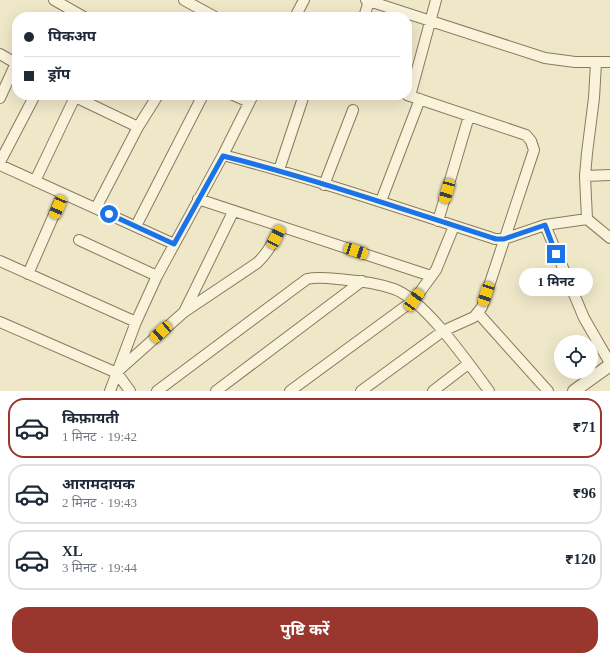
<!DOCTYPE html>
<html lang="hi">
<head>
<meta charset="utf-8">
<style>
	:root { --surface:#fff; --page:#f2f2f3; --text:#1f2937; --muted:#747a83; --line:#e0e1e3; --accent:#99372e }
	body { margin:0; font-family:"Times New Roman","Noto Sans Devanagari",serif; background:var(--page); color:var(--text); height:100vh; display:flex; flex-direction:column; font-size:15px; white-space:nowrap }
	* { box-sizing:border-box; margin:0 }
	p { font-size:13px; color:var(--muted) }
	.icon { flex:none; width:22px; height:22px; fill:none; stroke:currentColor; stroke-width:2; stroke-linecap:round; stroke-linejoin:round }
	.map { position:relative; height:391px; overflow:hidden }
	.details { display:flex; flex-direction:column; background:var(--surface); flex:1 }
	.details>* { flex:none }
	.hud { position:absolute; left:12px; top:12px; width:400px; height:88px; border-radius:16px; box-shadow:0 4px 16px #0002; display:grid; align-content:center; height:88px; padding:0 12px; background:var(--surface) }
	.controls { position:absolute; left:554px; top:335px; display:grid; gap:8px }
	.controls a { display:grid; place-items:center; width:44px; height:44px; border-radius:50%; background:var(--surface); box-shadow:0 4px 16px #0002; font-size:20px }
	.end { position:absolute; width:18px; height:18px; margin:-9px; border:5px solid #1a73e8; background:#fff; box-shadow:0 0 0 2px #fff }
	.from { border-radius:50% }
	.bubble { position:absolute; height:28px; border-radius:14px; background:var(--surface); box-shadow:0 4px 16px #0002; font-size:13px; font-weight:700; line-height:28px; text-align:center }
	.car { position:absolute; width:12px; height:24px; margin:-12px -6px; border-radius:5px; box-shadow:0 0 3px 1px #0007; background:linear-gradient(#f5c518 24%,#345 0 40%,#f5c518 0 76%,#345 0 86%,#f5c518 0) }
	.hud b { display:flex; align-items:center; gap:14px; height:38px; font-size:15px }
	.hud b+b { border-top:1px solid var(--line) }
	.hud i { width:10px; height:10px; background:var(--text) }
	ul { padding:7px 0 0; list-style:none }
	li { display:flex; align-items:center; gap:12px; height:60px; margin:0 8px 6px; padding:0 4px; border:2px solid var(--line); border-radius:16px }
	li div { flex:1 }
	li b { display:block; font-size:15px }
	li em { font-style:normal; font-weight:700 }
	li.selected { border-color:var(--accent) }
	li>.icon { width:36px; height:36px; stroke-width:1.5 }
	.cta { display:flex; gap:8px; margin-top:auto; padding:8px 12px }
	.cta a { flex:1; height:46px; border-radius:16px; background:var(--accent); color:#fff; font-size:16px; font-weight:700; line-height:46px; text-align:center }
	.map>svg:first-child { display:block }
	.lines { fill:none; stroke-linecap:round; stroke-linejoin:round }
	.minor-casing { stroke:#8a7a5d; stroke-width:12 }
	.tertiary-casing { stroke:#8a7a5d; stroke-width:14 }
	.minor { stroke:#f9f3dc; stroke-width:10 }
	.tertiary { stroke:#f9f3dc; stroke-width:12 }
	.route { stroke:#1a73e8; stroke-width:5 }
</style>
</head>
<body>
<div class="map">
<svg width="610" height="391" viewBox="0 0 610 391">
	<rect width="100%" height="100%" fill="#eee7c8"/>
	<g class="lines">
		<defs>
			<path id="minor" d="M54 0 84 17
				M184 0 215 17
				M366 0 545 58 575 62H610
				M295 17 304 0
				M364 17 369 1
				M0 54 17 64
				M596 63 594 98 587 153 585 176 587 219 610 238
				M71 95 138 127
				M233 95 249 102
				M410 96 436 0
				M0 98 16 63
				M223 155C315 179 405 210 495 239H504L545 225 587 219
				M0 162 35 95
				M0 165 174 244
				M279 170 304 95
				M585 176 610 175
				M35 181 75 97
				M324 185 353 110
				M198 199 431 276
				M381 201 420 99
				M96 208 138 127 158 95
				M438 221 469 116
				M545 225 584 318 610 363
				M136 226 203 95
				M79 240 157 276
				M0 261 136 322
				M28 274 63 194
				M185 310 233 212
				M478 313 548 391
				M0 322 117 373 130 391
				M118 371 184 312 257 263C268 253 274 240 281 227
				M110 391 136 322 157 276 223 155 253 95
				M157 391 307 279C320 276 334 279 347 280 362 281 379 284 394 289 425 300 469 364 489 391
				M216 391 362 281
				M290 391 414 300 436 270 454 226
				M361 391 443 331 474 317 482 307 534 150 531 141 526 135 407 95
				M433 391 468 364"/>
			<path id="tertiary" d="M574 391 610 365"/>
		</defs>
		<use href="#minor" class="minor-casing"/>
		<use href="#tertiary" class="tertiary-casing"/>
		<use href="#minor" class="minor"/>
		<use href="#tertiary" class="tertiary"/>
	</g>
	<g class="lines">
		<path class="route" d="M109 214 174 244 223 156C315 179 405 210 496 239H504L545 225 556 254"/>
	</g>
</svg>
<div class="controls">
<a><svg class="icon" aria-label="locate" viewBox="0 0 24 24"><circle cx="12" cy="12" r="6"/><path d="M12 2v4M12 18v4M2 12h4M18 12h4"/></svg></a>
</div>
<i class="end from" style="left:109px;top:214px"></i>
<i class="end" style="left:556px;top:254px"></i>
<div class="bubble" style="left:519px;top:268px;width:74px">1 मिनट</div>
<i class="car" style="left:447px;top:191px;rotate:196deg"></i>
<i class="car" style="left:58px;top:207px;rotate:203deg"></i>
<i class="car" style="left:276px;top:237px;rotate:27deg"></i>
<i class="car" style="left:356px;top:251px;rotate:108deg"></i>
<i class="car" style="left:486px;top:294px;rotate:198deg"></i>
<i class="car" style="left:414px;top:300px;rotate:36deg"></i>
<i class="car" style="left:161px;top:332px;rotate:228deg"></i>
<div class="hud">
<b><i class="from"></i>पिकअप</b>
<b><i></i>ड्रॉप</b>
</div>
</div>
<section class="details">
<ul>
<li class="selected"><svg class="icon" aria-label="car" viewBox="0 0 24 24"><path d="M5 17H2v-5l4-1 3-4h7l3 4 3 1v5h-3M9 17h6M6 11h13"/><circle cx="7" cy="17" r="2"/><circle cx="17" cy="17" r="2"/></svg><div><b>किफ़ायती</b><p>1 मिनट · 19:42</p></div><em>₹71</em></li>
<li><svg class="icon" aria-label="car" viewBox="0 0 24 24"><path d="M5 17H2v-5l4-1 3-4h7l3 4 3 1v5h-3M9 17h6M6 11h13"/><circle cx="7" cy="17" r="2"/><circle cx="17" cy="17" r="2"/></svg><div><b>आरामदायक</b><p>2 मिनट · 19:43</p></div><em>₹96</em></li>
<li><svg class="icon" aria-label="car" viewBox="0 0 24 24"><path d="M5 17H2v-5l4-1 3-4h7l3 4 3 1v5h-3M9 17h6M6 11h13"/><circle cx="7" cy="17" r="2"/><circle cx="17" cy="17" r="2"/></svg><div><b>XL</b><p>3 मिनट · 19:44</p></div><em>₹120</em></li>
</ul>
<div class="cta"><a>पुष्टि करें</a></div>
</section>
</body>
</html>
